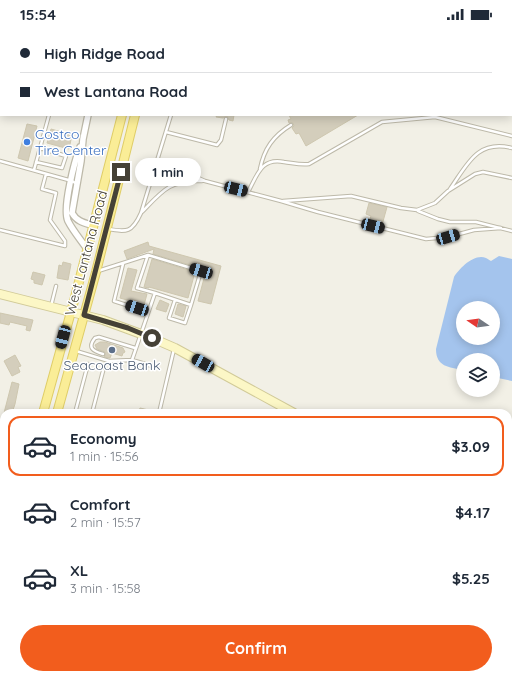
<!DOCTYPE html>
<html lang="en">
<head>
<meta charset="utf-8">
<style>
	:root { --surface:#fff; --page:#f2f2f3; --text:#1f2937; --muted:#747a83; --line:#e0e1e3; --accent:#f25d1d }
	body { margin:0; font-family:Quicksand,sans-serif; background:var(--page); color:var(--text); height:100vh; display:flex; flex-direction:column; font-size:15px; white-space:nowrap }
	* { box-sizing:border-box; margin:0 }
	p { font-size:13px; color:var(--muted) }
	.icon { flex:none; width:22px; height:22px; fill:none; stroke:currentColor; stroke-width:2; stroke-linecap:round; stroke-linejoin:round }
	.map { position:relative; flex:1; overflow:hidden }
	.side { position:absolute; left:0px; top:381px; width:512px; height:270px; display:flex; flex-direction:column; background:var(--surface); border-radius:12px 12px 0 0; box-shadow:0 2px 10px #0003 }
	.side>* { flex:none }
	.top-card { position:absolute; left:0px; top:0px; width:512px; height:88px; box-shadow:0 2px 10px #0003; display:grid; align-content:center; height:88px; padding:0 20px; background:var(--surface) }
	.needle { width:26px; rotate:283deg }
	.buttons { position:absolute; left:456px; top:273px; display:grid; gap:8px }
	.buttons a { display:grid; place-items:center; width:44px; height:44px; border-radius:50%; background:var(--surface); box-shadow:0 2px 10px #0003; font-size:20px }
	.end { position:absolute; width:18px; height:18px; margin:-9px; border:5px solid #454136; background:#fff; box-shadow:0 0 0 2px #fff }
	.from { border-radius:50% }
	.bubble { position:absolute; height:28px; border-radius:14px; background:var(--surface); box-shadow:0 2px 10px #0003; font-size:13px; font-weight:800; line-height:28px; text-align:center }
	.car { position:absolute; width:12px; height:24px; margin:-12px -6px; border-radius:5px; box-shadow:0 0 3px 1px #0007; background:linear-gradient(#222 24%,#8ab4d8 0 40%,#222 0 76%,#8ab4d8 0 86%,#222 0) }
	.top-card b { display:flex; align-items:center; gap:14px; height:38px; font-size:15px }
	.top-card b+b { border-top:1px solid var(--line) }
	.top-card i { width:10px; height:10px; background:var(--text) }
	ul { padding:7px 0 0; list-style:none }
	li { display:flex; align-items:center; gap:12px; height:60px; margin:0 8px 6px; padding:0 12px; border:2px solid transparent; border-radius:12px }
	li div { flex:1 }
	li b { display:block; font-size:15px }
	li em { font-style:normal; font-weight:800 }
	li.current { border-color:var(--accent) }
	li>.icon { width:36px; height:36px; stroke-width:1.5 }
	.button { display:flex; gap:8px; margin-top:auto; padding:8px 20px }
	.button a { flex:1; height:46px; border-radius:24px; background:var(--accent); color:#fff; font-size:16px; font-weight:800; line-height:46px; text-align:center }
	.status { display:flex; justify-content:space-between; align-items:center; height:28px; padding:0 20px; background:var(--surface); direction:ltr }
	.status svg { height:11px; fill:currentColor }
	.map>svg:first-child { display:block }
	.water { fill:#a4c4ed; fill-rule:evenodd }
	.building { fill:#d4cebc; stroke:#cec7af }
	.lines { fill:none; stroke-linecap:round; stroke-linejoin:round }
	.lane-casing { stroke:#bdb9a9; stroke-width:4.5 }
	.street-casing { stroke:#bdb9a9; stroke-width:8 }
	.secondary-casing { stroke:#d1ca98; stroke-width:10 }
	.primary-casing { stroke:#dfcd67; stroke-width:10 }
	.highway-casing { stroke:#d7b53b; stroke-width:12 }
	.lane { stroke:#fff; stroke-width:2.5 }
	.street { stroke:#fff; stroke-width:5.5 }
	.secondary { stroke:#fcf7c6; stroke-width:8 }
	.primary { stroke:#faed97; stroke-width:8 }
	.highway { stroke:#f8df6b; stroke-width:10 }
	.rail-casing { stroke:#959595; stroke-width:3 }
	.rail { stroke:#fff; stroke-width:1.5; stroke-dasharray:4.5; stroke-linecap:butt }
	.route { stroke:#454136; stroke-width:5 }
	.shop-dot { fill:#3f7fe0; stroke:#fff; stroke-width:1.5 }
	.service-dot { fill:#5c6f8a; stroke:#fff; stroke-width:1.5 }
	.labels { text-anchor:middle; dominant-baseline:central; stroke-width:3; stroke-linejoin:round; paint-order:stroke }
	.shop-label { font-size:14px; fill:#366cbe; stroke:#fff; text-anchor:start }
	.street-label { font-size:14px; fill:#454136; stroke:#fff }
	.service-label { font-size:14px; fill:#4e5e75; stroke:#fff }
</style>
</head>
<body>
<div class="status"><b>15:54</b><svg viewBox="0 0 49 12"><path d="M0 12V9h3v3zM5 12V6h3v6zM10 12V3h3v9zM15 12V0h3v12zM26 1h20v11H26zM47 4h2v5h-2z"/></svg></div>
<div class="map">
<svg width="512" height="651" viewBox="0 0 512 651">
	<rect width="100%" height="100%" fill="#f2f0e6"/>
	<path class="water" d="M499 228 512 231V353L493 349V332H463V342C449 339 436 339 436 321L454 249C459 241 474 225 486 230 488 231 489 232 491 233ZM463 280H493V310H463Z
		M4 641V647H431L443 651H0V648Z"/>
	<path class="building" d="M217 87H234L233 93 229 92 227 88 223 90 216 89Z
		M289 87H358L306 118 299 105 296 106 292 100 294 98 293 95H289L288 92 291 91Z
		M27 96 37 98 28 133 18 130Z
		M51 101 72 107 69 121 47 115Z
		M369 175 387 179 382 197 369 194 371 188 366 186Z
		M148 214 149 218 221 238 211 276 198 273 207 239 197 236V239L153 226 154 221 127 231 124 223Z
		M152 231 195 244 188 270 149 259V260L144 259Z
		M63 234 71 236 68 252 57 250 59 237 62 238Z
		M128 240 137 242 131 263 147 266 144 277 120 270Z
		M33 244 45 247 42 257 34 255V252L31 251Z
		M160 272 169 276 166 284 156 281Z
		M178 276 186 278 183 289 175 286Z
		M0 285 33 292 30 303 26 302 27 298 10 294 9 297 0 295Z
		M100 314H105L123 320 125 324 123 325 122 328 112 325 110 330 104 329 105 327V324L97 321 95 317Z
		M15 327 21 338 18 339 20 344 12 348 4 333Z
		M12 354 19 356 15 376 12 385H4Z
		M140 380 153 383V385H138Z"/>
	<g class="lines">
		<defs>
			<path id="lane" d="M95 1V0
				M0 63 1 64
				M166 104 217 117 221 112 226 91
				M0 133 72 153 77 156
				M36 134 62 140 66 128 40 120
				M155 140 174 142 187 145 205 153 281 173 318 184 426 211 448 209 474 202 501 200
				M260 141C264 121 273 108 291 97
				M34 142 49 87
				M450 161C467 137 477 111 512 120
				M248 164C257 148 261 129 284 134 293 135 300 137 309 136L382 94 435 89 512 108
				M283 173 351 168 401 180 417 182 435 175 448 163 475 146 483 144 512 150
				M418 183 438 191 450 194H476L512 203
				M142 184C163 162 170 152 202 153
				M107 201C127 204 132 205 141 185L171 87
				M0 202 65 218V213L50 192 56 165 42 161 46 146
				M148 227 201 243 191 277 155 265
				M123 236 114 273 148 284
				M98 243 148 227 137 260 155 265 132 332
				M175 272 169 290 185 295 191 277
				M51 278 56 258
				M76 323 109 333 132 332 152 338
				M103 326C93 323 87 320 95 310L99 309 135 320
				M75 385 88 336
				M92 385 103 343
				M159 385 174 321
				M509 456 512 443"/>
			<path id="street" d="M88 87 83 111 81 133 72 185C77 194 85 195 94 198
				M80 119C75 132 62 180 68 193 73 203 81 212 87 221
				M508 534 512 536"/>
			<path id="secondary" d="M0 266 103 292 152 310 175 320 294 385
				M508 457 512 458
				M0 542 4 543"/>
			<path id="primary" d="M145 1V0
				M159 1V0
				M43 385 74 273 122 87
				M57 385 96 244 135 87
				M0 536 4 523
				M0 584 4 571"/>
			<path id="highway" d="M450 0 454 1
				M511 0H512
				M511 13H512"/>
		</defs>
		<use href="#lane" class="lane-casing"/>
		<use href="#street" class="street-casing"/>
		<use href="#secondary" class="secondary-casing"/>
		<use href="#primary" class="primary-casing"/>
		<use href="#highway" class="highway-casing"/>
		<use href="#lane" class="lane"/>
		<use href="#street" class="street"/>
		<use href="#secondary" class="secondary"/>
		<use href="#primary" class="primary"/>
		<use href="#highway" class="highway"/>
		<defs>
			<path id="rail" d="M268 0 272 1
				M285 0 289 1
				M511 56 512 57"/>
		</defs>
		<use href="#rail" class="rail-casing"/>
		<use href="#rail" class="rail"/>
	</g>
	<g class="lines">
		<path class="route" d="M121 144 84 287 128 300 152 310"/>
	</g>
	<circle class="shop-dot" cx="27" cy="114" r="4"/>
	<circle class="service-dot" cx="112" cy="322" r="4"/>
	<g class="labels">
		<g class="shop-label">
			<text x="35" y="106">Costco<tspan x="35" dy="16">Tire Center</tspan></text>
		</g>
		<g class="street-label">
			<text transform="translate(86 225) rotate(-75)">West Lantana Road</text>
		</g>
		<g class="service-label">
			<text x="112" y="337">Seacoast Bank</text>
		</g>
	</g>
</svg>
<div class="buttons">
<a><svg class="needle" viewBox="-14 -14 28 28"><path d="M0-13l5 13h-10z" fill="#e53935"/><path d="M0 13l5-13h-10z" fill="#747a83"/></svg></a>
<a><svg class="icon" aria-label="layers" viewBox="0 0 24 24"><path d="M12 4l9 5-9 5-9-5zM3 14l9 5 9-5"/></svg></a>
</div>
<i class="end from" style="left:152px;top:310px"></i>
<i class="end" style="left:121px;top:144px"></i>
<div class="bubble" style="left:135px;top:130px;width:66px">1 min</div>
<i class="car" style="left:236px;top:161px;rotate:104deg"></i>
<i class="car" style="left:373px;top:198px;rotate:104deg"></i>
<i class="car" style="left:448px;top:209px;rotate:74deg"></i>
<i class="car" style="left:201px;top:243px;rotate:287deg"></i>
<i class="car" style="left:137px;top:280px;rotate:288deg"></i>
<i class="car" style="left:63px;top:309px;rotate:195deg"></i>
<i class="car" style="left:203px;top:335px;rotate:299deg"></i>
<div class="top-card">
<b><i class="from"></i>High Ridge Road</b>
<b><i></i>West Lantana Road</b>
</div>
<section class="side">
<ul>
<li class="current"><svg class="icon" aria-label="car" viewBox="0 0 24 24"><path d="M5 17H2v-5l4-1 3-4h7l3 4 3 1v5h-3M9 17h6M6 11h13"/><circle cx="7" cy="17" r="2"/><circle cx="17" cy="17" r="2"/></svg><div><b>Economy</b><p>1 min · 15:56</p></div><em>$3.09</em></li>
<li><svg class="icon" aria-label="car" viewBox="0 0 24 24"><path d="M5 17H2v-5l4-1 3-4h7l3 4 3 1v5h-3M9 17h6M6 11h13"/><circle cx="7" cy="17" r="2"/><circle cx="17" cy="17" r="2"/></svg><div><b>Comfort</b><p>2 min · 15:57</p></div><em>$4.17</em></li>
<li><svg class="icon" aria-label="car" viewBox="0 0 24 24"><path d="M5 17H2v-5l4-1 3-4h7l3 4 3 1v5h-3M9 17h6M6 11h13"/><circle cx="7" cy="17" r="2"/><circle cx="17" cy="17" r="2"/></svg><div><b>XL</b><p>3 min · 15:58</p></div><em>$5.25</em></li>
</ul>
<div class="button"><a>Confirm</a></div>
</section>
</div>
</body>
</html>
